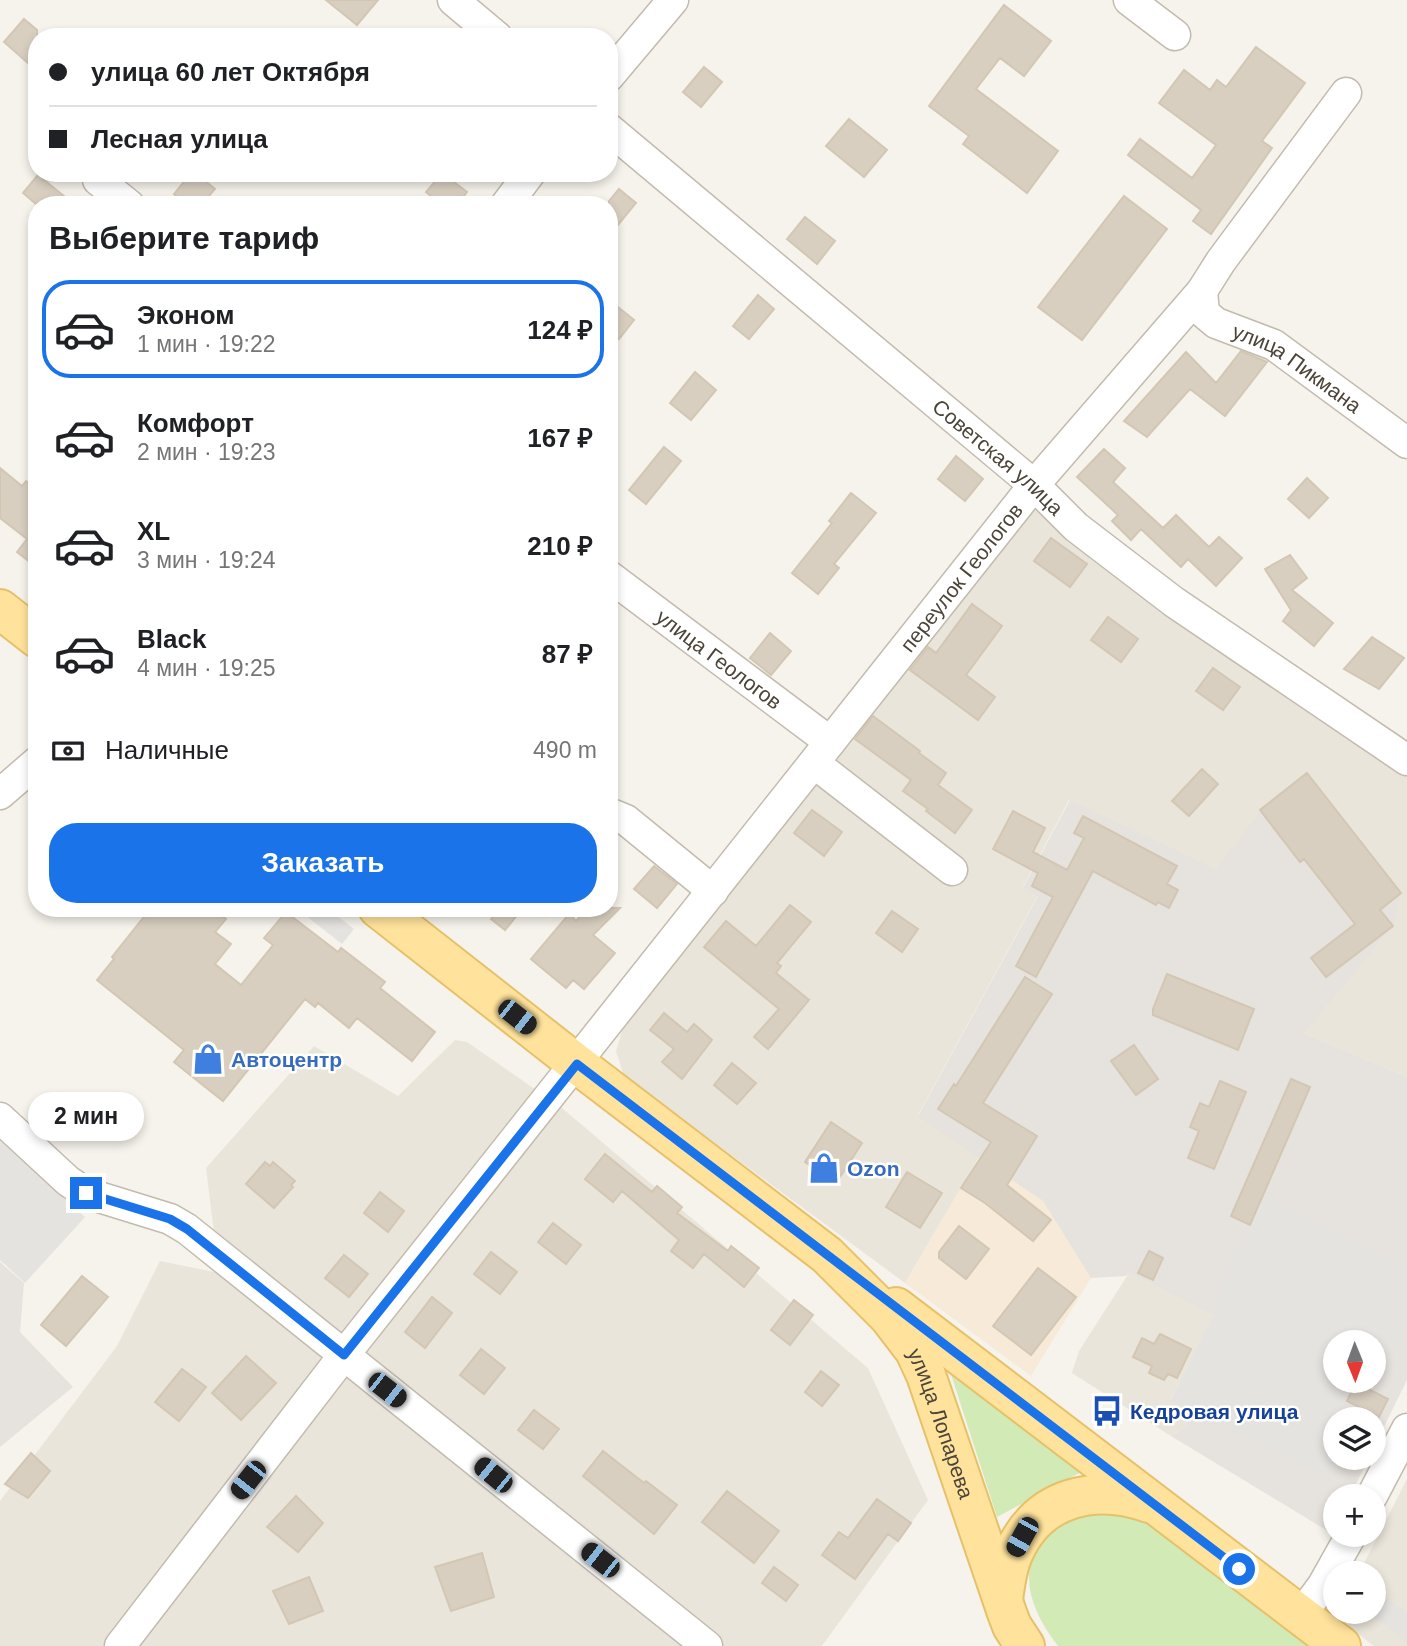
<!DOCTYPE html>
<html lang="ru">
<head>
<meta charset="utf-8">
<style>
	:root { --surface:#fff; --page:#f2f2f2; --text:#202124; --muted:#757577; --line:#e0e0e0; --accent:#1a73e8 }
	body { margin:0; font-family:Helvetica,sans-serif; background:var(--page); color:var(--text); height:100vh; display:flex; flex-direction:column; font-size:26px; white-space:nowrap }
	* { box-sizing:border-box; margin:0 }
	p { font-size:23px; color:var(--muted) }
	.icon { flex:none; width:38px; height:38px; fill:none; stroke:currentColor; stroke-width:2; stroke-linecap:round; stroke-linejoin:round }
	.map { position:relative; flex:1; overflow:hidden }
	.panel { position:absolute; left:28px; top:196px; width:590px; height:721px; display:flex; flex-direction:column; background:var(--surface); border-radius:28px; box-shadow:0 4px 10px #0003 }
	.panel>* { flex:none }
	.banner { position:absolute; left:28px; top:28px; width:590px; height:154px; border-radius:28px; box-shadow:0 4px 10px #0003; display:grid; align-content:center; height:154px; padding:0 21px; background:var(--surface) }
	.needle { width:46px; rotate:179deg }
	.buttons { position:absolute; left:1323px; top:1330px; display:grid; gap:14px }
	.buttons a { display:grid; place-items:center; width:63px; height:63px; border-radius:50%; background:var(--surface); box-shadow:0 4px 10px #0003; font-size:35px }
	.end { position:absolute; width:32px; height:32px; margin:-16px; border:9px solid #1a73e8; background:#fff; box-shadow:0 0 0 4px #fff }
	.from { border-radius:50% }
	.bubble { position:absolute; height:49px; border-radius:24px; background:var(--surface); box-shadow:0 4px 10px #0003; font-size:23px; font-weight:800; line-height:49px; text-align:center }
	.car { position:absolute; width:21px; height:42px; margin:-21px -10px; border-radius:9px; box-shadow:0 0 5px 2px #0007; background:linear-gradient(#222 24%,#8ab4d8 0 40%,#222 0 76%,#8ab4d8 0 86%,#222 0) }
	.banner b { display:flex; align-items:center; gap:24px; height:66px; font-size:26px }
	.banner b+b { border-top:2px solid var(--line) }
	.banner i { width:18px; height:18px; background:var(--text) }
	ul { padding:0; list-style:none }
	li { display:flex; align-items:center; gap:21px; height:98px; margin:0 14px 10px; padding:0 7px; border:4px solid transparent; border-radius:28px }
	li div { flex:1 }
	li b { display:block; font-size:26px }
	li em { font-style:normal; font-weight:800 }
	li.active { border-color:var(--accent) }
	li>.icon { width:63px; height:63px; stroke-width:1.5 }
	h2 { padding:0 21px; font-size:32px; line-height:84px }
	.pay { display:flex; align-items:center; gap:18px; height:77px; padding:0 21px; font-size:26px }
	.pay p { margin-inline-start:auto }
	.cta { display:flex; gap:14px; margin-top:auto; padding:14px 21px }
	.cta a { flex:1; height:80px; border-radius:28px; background:var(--accent); color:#fff; font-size:28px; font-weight:800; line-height:80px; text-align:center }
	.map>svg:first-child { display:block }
	.residential { fill:#eae5da }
	.commercial { fill:#f7ead8 }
	.industrial { fill:#e6e2dd; fill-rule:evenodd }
	.green { fill:#d2eab5 }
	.parking { fill:#e5e3e0 }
	.building { fill:#d8cfc1; stroke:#d3c7b4; stroke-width:2 }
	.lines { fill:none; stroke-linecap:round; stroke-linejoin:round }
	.minor-casing { stroke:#c2bbae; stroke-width:33 }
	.major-casing { stroke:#e6c16a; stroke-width:42 }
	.minor { stroke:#fff; stroke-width:30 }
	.major { stroke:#ffe39c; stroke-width:38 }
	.route { stroke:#1a73e8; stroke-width:9 }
	.labels { text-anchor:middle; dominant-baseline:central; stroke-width:5; stroke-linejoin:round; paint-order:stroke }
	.street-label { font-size:21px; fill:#4b4439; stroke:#fff }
	.shop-label { font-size:21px; font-weight:bold; fill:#366cbe; stroke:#fff; text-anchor:start }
	.transit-label { font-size:21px; font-weight:bold; fill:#164399; stroke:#fff; text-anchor:start }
</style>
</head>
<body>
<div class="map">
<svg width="1407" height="1646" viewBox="0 0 1407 1646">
	<rect width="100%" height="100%" fill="#f6f3ec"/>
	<path class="residential" d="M1031 508 1047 510 1134 586 1407 776V1077L1304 1033 1260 810 1216 870 1069 800 1023 887 1038 895 918 1115 979 1157 905 1283 624 1076 616 1051 623 1028 1019 514Z
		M455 1040 467 1042 562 1108 868 1368 928 1500 822 1646H0V1501L117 1346 160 1261 219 1273 206 1168 314 1046 398 1096Z
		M1129 1273 1214 1315 1171 1399 1195 1412 1186 1427 1171 1436 1072 1373 1079 1351Z
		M1407 1479V1646H1374L1349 1627 1345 1612H1374V1573H1359Z"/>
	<path class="commercial" d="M979 1157 1043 1201 1091 1278 1031 1376 905 1283Z"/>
	<path class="industrial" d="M1307 773 1401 894 1393 926 1304 1033 1407 1077V1380L1374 1447V1419H1335V1458H1369L1350 1496H1335V1525L1331 1533 1171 1436 1186 1427 1194 1412 1171 1400 1213 1315 1129 1273 1126 1276 1091 1278 1043 1201 918 1116 1038 896 1023 888 1070 800 1216 869 1260 810ZM1335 1342H1374V1381H1335Z
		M0 1262 24 1283 20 1332 73 1387 0 1447Z"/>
	<path class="green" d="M948 1365 1085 1470 997 1517Z
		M1098 1511 1142 1519 1160 1530 1312 1646H1058C1011 1586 1019 1532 1098 1511Z"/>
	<path class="parking" d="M296 908H327L354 929 342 944Z
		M0 1141 85 1217 25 1283 0 1260Z
		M1264 1199 1407 1270V1322L1373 1390 1353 1381H1374V1342H1335V1381H1351L1318 1447 1339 1458 1329 1478 1171 1400 1223 1295 1217 1292Z
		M1388 1598 1407 1613V1643L1374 1616Z"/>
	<path class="building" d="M326 0H378L357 25Z
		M1004 5 1051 41 1024 76 1000 58 976 89 1058 151 1027 193 963 144 969 136 929 106Z
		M24 19 37 30V71L4 42Z
		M1256 47 1305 83 1262 141 1272 148 1211 234 1193 221 1201 210 1128 155 1140 139 1192 178 1216 145 1159 103 1184 70 1210 90 1217 80 1226 87Z
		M704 67 722 82 701 107 683 92Z
		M849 119 887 150 864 177 826 146Z
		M191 173H195L215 189 201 205H188L174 194Z
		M442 173 467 192 457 205H442L426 192Z
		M38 175 75 205H37L23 193Z
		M619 189 636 203 609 236V201Z
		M1124 196 1167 229 1082 340 1038 307Z
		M805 217 835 241 817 264 787 239Z
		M758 295 774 309 749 339 733 326Z
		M609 300 634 320 619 339 609 331Z
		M1241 351 1267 362 1225 416 1190 389 1147 437 1124 421 1186 352 1216 383Z
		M695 372 716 390 691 420 670 403Z
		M664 447 681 461 646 504 629 490Z
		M1104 449 1125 468 1113 482 1163 528 1176 515 1209 547 1219 537 1242 558 1216 586 1188 559 1181 567 1141 529 1131 540 1112 521 1118 515 1077 477Z
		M956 456 983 479 965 501 938 479Z
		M0 468 22 486 26 481 37 489V553L30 562 17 552 27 539 0 518Z
		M1307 478 1328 498 1309 518 1288 499Z
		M851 493 876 513 834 564 839 568 818 594 792 573 832 523 829 521Z
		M1051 538 1087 564 1070 587 1034 561Z
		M1290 555 1307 578 1292 590 1333 623 1314 646 1283 621 1291 610 1265 569Z
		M972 604 1002 626 966 675 995 697 978 720 910 670 928 647 936 653Z
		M1108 617 1138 639 1121 662 1091 640Z
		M770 633 791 651 771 675 750 658Z
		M1372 637 1404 658 1379 689 1344 669Z
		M1213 668 1240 687 1223 710 1196 691Z
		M873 716 920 751 919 753 946 773 938 785 972 810 955 833 926 811 928 809 903 791 911 780 855 739Z
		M1202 769 1218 784 1189 816 1172 801Z
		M1307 773 1401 893 1380 910 1393 926 1326 977 1311 958 1355 924 1304 859 1300 862 1260 810Z
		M812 810 842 832 824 856 794 833Z
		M1013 811 1045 828 1033 852 1067 870 1084 838 1074 833 1083 816 1177 866 1167 884 1178 890 1169 908 1158 902 1156 905 1093 871 1036 977 1016 966 1053 897 1032 886 1038 873 993 849Z
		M654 866 677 884 657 908 634 889Z
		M790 905 811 922 777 963 781 966 776 973 809 1000 768 1049 754 1037 779 1009 704 947 726 921 756 946Z
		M151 908H212L226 919 215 932 231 944 215 964 241 985 273 945 264 938 286 912 338 952 341 948 385 982 380 988 435 1032 412 1061 357 1018 349 1028 318 1003 315 1007 305 999 223 1101 174 1062 184 1050 97 980 114 959 112 957Z
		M500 908H523L505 930 491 919Z
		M589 908H620L593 935 615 953 584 989 573 980 566 988 531 959 569 914 576 921Z
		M892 911 918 929 902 952 876 933Z
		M1167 974 1254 1009 1238 1050 1153 1015V1009Z
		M1025 977 1052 994 983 1103 1037 1136 1007 1185 1051 1220 1033 1241 985 1203 961 1188 991 1142 938 1109 954 1084 956 1086Z
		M664 1013 687 1032 694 1024 712 1040 682 1079 662 1062 674 1049 650 1030Z
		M1134 1045 1158 1079 1136 1095 1111 1061Z
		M732 1063 756 1083 737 1104 714 1085Z
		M1291 1079 1310 1087 1250 1225 1231 1216Z
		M1220 1081 1246 1092 1214 1169 1188 1158 1199 1131 1190 1127 1200 1103 1209 1107Z
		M831 1122 862 1143 836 1183 805 1162Z
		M605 1154 652 1192 657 1186 682 1207 677 1213 728 1251 731 1246 759 1268 744 1287 704 1254 693 1268 671 1251 679 1240 622 1191 613 1202 585 1179Z
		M265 1162 270 1166 273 1162 295 1181 291 1185 293 1187 274 1208 246 1184Z
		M907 1172 942 1193 920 1228 886 1207Z
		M380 1192 404 1211 388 1232 364 1213Z
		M553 1223 581 1245 566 1264 538 1242Z
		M959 1226 989 1249 966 1279 939 1258V1252Z
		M1149 1251 1163 1258 1153 1280 1138 1273Z
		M491 1252 517 1272 500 1294 474 1274Z
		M344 1255 368 1274 349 1297 325 1278Z
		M1038 1268 1076 1297 1031 1355 993 1326Z
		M82 1276 108 1297 66 1346 41 1325Z
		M432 1297 452 1313 425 1348 405 1332Z
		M794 1300 813 1315 790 1345 771 1330Z
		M1160 1334 1191 1349 1177 1378 1168 1374 1164 1380 1149 1373 1152 1366 1133 1357 1142 1338 1154 1344Z
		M481 1349 505 1368 484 1394 460 1375Z
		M246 1356 276 1383 241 1420 212 1393Z
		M182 1369 206 1387 179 1421 155 1402Z
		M821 1371 839 1385 822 1406 805 1392Z
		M1356 1383 1388 1399 1379 1417 1347 1401Z
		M534 1410 559 1429 543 1449 518 1430Z
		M603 1451 644 1483 646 1481 677 1505 654 1534 583 1476Z
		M31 1453 50 1471 28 1498 5 1484Z
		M727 1491 779 1531 754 1563 702 1522Z
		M296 1496 323 1523 298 1552 267 1527Z
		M877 1499 911 1523 898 1541 888 1534 855 1579 822 1555 839 1532 848 1538Z
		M482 1553 494 1597 451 1611 435 1567Z
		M774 1567 798 1585 786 1601 762 1583Z
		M309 1577 323 1611 289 1624 273 1591Z"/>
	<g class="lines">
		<defs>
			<g id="minor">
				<path d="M453 0 497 37"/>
				<path d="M1129 0 1175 35"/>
				<path d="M609 76 673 0"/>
				<path id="s1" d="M609 129 1034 485 1076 527 1174 602 1407 760"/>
				<path d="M98 180 129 205"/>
				<path d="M506 205 530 173"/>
				<path id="s2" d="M1202 291 1204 313 1216 323 1274 345 1407 443"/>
				<path id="s3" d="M609 576 830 742"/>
				<path d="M814 763 952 870"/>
				<path d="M0 794 37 762"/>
				<path d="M609 813 626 820 713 891"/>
				<path d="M0 1118 68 1181 86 1193 170 1219 187 1229 707 1646"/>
				<path d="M1372 1496 1407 1429"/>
				<path d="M1301 1615 1323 1585 1351 1535"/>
				<path id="s4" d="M120 1646 344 1355 1034 485 1202 291 1221 261 1346 93"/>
			</g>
			<g id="major">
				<path d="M0 609 37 638"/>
				<path id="s5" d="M378 908 577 1064 827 1255 889 1317 915 1351 926 1375 1007 1613 1012 1626 1025 1646"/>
				<path d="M896 1307 1341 1646"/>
				<path d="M1003 1600C1005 1584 1007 1567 1014 1552 1039 1496 1095 1484 1149 1503"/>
			</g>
		</defs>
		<use href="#minor" class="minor-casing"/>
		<use href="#major" class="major-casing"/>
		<use href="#minor" class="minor"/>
		<use href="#major" class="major"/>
	</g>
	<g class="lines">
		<path class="route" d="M86 1193 170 1219 187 1229 344 1355 577 1064 1239 1569"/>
	</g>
	<defs>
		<symbol id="shop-bare" viewBox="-9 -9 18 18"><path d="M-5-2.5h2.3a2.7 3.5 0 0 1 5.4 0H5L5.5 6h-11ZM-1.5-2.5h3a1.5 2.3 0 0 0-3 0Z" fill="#3f7fe0" stroke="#fff" stroke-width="2.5" paint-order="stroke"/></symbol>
		<symbol id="bus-bare" viewBox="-9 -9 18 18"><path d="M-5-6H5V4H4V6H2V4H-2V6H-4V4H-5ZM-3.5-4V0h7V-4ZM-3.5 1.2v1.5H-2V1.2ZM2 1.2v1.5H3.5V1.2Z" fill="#1a4fb4" stroke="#fff" stroke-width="2.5" paint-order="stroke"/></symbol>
	</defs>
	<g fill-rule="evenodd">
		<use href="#shop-bare" x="186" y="1037" width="44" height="44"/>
		<use href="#shop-bare" x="802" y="1146" width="44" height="44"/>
		<use href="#bus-bare" x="1085" y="1389" width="44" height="44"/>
	</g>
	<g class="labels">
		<g class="street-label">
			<text stroke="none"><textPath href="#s2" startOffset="131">улица Пикмана</textPath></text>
			<text stroke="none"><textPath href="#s1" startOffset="509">Советская улица</textPath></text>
			<text stroke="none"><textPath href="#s4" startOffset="1360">переулок Геологов</textPath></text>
			<text stroke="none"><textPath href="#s3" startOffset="138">улица Геологов</textPath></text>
			<text stroke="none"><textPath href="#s5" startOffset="775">улица Лопарева</textPath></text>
		</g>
		<g class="shop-label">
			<text x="231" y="1059">Автоцентр</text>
			<text x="847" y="1168">Ozon</text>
		</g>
		<g class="transit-label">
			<text x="1130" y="1411">Кедровая улица</text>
		</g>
	</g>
</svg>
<div class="buttons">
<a><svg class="needle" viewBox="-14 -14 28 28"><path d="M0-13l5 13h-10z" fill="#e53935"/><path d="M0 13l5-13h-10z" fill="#757577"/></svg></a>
<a><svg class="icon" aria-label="layers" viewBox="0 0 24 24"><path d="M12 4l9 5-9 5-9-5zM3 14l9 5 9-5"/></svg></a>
<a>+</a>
<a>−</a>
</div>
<i class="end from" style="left:1239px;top:1569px"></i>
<i class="end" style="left:86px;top:1193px"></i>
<div class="bubble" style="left:28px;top:1092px;width:116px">2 мин</div>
<i class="car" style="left:517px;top:1017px;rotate:128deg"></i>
<i class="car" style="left:387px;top:1390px;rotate:128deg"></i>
<i class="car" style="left:493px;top:1475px;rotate:309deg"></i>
<i class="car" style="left:248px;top:1480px;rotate:218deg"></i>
<i class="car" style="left:1022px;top:1537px;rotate:209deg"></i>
<i class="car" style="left:600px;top:1560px;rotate:308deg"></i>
<div class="banner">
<b><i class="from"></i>улица 60 лет Октября</b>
<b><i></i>Лесная улица</b>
</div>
<section class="panel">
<h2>Выберите тариф</h2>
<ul>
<li class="active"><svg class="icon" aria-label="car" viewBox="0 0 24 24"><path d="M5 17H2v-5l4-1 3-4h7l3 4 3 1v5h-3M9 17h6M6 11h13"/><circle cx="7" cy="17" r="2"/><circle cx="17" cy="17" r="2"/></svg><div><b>Эконом</b><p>1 мин · 19:22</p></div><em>124 ₽</em></li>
<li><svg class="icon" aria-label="car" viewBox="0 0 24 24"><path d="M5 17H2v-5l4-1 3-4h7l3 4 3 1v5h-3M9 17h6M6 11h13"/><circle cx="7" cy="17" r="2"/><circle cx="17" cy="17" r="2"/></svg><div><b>Комфорт</b><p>2 мин · 19:23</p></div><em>167 ₽</em></li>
<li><svg class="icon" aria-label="car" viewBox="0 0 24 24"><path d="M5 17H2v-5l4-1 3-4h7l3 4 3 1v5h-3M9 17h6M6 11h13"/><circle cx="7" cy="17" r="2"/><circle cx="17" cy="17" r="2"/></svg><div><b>XL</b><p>3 мин · 19:24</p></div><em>210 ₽</em></li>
<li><svg class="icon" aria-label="car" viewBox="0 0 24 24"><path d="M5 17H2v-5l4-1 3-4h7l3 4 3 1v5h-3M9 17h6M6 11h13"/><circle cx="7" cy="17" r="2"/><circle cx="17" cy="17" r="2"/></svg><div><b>Black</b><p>4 мин · 19:25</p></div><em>87 ₽</em></li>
</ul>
<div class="pay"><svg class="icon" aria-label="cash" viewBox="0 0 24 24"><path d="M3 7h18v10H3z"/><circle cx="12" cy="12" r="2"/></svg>Наличные<p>490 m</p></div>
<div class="cta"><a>Заказать</a></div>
</section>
</div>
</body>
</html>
